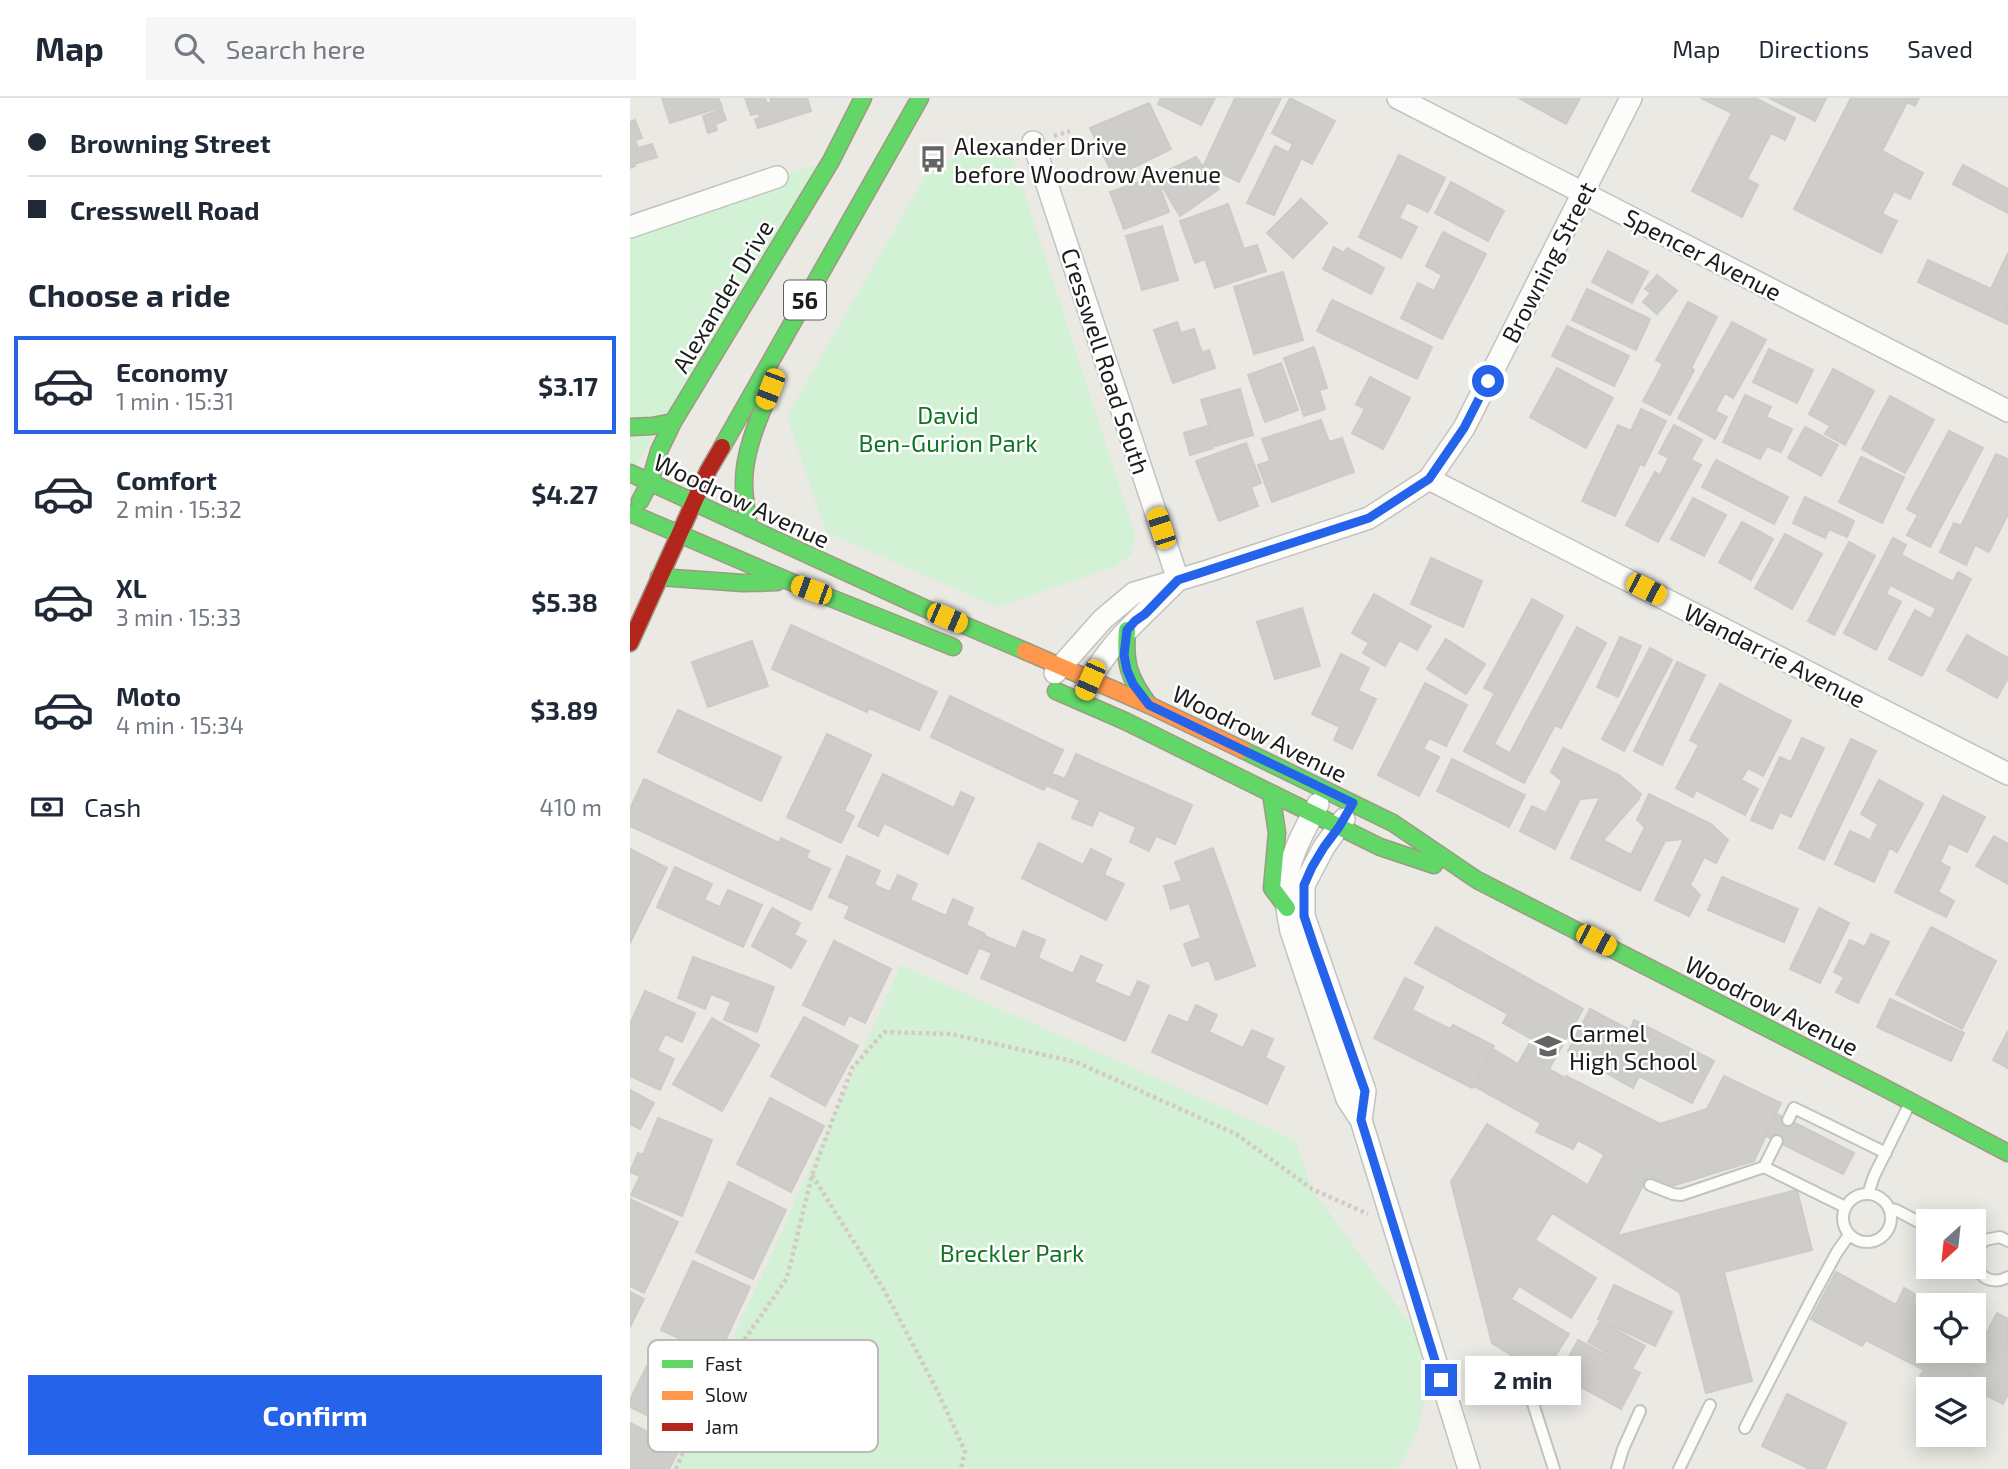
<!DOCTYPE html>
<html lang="en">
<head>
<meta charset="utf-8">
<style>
	:root { --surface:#fff; --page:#f6f6f7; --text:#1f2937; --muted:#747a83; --line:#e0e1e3; --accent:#2563eb }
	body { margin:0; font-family:"Exo 2",sans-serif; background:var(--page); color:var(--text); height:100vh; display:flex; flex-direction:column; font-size:26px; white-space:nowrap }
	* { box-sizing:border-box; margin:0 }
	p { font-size:23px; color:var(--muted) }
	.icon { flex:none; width:38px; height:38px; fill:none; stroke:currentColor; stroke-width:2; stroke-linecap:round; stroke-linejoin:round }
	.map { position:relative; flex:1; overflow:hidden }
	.panel { display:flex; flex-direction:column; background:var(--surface); width:630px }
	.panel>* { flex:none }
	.top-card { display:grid; align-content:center; height:154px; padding:0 28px; background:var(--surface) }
	.needle { width:46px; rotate:207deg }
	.fabs { position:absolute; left:1286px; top:1111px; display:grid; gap:14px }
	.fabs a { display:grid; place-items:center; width:70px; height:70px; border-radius:0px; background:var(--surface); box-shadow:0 4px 18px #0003; font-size:35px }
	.end { position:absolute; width:32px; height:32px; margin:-16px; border:9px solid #2563eb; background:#fff; box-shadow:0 0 0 4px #fff }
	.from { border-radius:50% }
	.bubble { position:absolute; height:49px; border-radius:0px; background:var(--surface); box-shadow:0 4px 18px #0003; font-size:23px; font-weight:700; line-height:49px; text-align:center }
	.car { position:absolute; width:21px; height:42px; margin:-21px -10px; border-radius:9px; box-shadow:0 0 5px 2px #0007; background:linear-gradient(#f5c518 24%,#345 0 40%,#f5c518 0 76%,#345 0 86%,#f5c518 0) }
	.top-card b { display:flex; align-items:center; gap:24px; height:66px; font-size:26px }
	.top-card b+b { border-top:2px solid var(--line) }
	.top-card i { width:18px; height:18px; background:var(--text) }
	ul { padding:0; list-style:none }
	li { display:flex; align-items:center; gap:21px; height:98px; margin:0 14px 10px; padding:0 14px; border:4px solid transparent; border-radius:0px }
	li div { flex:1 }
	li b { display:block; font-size:26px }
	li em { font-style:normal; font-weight:700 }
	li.selected { border-color:var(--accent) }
	li>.icon { width:63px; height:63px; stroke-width:1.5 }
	h2 { padding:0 28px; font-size:32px; line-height:84px }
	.pay { display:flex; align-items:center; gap:18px; height:77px; padding:0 28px; font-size:26px }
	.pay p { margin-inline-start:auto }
	.action { display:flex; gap:14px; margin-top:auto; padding:14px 28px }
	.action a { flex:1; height:80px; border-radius:0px; background:var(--accent); color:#fff; font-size:28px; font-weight:700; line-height:80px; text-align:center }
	header { display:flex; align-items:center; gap:42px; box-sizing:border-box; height:98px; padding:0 35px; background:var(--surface); border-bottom:2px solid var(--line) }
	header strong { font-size:33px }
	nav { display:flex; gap:38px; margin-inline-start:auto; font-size:24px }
	.search { width:490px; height:63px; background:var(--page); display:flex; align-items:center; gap:18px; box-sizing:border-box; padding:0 24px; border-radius:0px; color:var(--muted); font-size:26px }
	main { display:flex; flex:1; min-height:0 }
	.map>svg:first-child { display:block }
	.park { fill:#d2f1d5 }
	.building { fill:#cecdc9; stroke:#cdcbc5; stroke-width:2 }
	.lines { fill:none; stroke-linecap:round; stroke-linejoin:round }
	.lane-casing { stroke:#c3c2c0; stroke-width:14 }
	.street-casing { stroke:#c3c2c0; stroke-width:24 }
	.fast-casing { stroke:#9f9982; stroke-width:19 }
	.slow-casing { stroke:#9f9982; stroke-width:19 }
	.jam-casing { stroke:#9f9982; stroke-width:19 }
	.path { stroke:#d5c9c5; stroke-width:4.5; stroke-dasharray:3.5 3.5; stroke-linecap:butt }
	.lane { stroke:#fcfcfb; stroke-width:10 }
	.street { stroke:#fcfcfb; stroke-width:21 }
	.fast { stroke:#63d668; stroke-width:16 }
	.slow { stroke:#ff974d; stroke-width:16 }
	.jam { stroke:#b3261e; stroke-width:16 }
	.route { stroke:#2563eb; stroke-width:9 }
	.labels { text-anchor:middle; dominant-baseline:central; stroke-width:5; stroke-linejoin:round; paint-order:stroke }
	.shield { fill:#fff; stroke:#606060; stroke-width:2 }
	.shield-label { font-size:23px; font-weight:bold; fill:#1c1c1c }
	.poi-label { font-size:24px; fill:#1c1c1c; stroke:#fff; text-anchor:start }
	.street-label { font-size:24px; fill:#1c1c1c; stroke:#fff }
	.park-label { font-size:24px; fill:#0e7523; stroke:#fff }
	.key { fill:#fff; stroke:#bbb; stroke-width:2 }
	.key-label { font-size:19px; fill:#1c1c1c }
</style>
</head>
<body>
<header>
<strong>Map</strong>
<div class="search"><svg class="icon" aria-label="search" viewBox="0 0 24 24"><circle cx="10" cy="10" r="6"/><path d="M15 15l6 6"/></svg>Search here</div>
<nav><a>Map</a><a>Directions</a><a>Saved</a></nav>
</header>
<main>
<section class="panel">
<div class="top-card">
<b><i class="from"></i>Browning Street</b>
<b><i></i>Cresswell Road</b>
</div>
<h2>Choose a ride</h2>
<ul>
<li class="selected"><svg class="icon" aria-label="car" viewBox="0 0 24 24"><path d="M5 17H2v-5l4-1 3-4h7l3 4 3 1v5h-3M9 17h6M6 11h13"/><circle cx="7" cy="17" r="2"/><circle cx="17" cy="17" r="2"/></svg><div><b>Economy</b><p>1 min · 15:31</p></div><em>$3.17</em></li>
<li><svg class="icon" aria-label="car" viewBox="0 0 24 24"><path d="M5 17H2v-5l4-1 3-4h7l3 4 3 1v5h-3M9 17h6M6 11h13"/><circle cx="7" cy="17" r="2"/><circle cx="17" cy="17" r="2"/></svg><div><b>Comfort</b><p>2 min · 15:32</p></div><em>$4.27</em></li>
<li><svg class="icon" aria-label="car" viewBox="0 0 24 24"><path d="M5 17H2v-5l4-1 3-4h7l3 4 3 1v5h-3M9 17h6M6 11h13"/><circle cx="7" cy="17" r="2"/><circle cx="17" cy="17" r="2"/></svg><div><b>XL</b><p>3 min · 15:33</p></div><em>$5.38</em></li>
<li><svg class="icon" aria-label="car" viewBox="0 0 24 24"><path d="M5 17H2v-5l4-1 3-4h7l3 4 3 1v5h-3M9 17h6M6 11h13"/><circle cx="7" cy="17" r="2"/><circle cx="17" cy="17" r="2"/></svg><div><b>Moto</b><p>4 min · 15:34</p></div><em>$3.89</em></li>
</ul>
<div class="pay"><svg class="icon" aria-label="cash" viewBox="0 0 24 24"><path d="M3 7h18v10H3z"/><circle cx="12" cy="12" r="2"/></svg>Cash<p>410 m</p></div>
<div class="action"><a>Confirm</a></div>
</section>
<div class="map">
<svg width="1378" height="1371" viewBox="0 0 1378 1371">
	<rect width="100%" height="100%" fill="#eae9e4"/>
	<path class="park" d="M377 42 505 436 501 457 486 468 367 509 196 434 157 318 302 67Z
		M201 63 0 375V129L147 79Z
		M271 867 665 1042 682 1091 805 1260 788 1331 768 1371H42L140 1160Z"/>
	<path class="building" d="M32 0H88L92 9 40 25Z
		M115 0H135L137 6 142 4 140 0H177L181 13 128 30 125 21 130 20 129 15 121 17Z
		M531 0H585L571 27 528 6Z
		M605 0H651L609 84 574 67Z
		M660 0 705 23 682 66 659 54 663 46 642 35Z
		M889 0H950L936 26Z
		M1071 0H1125L1165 20 1155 42 1141 35 1117 81 1128 87 1112 119 1062 93 1102 15Z
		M1139 0H1196L1185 23Z
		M1221 0H1289L1285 8 1277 4 1252 53 1293 75 1280 101 1264 93 1252 116 1267 123 1251 155 1164 111Z
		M519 5 541 51 484 79 460 30Z
		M92 11 96 22 85 26 87 32 78 35 73 18Z
		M5 22 12 40 5 42 8 50 22 46 27 59 4 66 5 68 0 70V24Z
		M645 48 671 61 644 117 617 105Z
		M769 57 815 80 798 114 777 104 769 120 787 129 771 160 729 139Z
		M566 59 589 91 550 118 526 78Z
		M1333 67 1378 91V115L1323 86Z
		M526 78 539 114 494 131 480 94Z
		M821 84 874 113 858 143 805 115Z
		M671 101 697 125 663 160 637 135Z
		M598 106 614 151 627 147 636 173 585 190 575 161 565 165 550 123Z
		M532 128 548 182 512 192 496 138Z
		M813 134 856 156 812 241 771 220 788 185 804 193 812 177 796 168Z
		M704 149 714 155 717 150 754 170 741 196 693 171Z
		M978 153 1018 174 1002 205 962 184Z
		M1378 155 1377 226 1288 184 1298 162 1361 191Z
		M653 174 673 242 624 256 604 189Z
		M1027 177 1047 193 1027 216 1013 204 1021 195 1015 191Z
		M957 191 1020 221 1006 252 942 222Z
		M702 202 802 249 787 281 687 233Z
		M1058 204 1087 219 1061 270 1064 272 1040 317 1013 303 1033 266 1026 262Z
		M547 224 551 235 564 231 572 255 579 252 585 270 543 285 524 232Z
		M1102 224 1136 242 1103 300 1095 295 1085 313 1097 319 1085 341 1048 320Z
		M937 228 999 258 984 288 922 258Z
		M684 249 697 290 689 292 695 311 674 318 654 260Z
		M1139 251 1183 272 1167 305 1123 284Z
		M651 265 668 312 635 324 618 277Z
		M927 270 983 300 956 350 900 319Z
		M1203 271 1244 293 1215 347 1195 336 1200 328 1179 316Z
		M740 279 780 300 753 351 722 335 735 311 726 306Z
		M610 291 623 337 585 348 571 302Z
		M1115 297 1141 309 1136 319 1162 331 1151 354 1137 348 1130 361 1093 344Z
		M1260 298 1304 322 1275 375 1232 351Z
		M1011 311 1036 323 1014 368 1010 366 985 418 952 403 988 327 1001 333Z
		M691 322 699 344 712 340 724 374 642 404 628 367 640 363 632 341Z
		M1044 327 1072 342 1061 362 1071 367 1028 444 996 427 1025 374 1030 377 1039 360 1029 355Z
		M577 328 583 350 560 357 554 335Z
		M1175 329 1208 347 1191 378 1158 360Z
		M1319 333 1353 350 1300 449 1277 437 1288 417 1277 411Z
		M616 345 631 385 621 389 628 408 589 423 566 363Z
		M1366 356 1378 361V416L1359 454 1345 447 1336 467 1310 454 1324 425 1331 428Z
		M1231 359 1274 379 1252 425 1209 404Z
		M1086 362 1158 399 1144 426 1072 389Z
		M1175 399 1224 423 1217 439 1199 431 1195 440 1163 425Z
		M1063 400 1096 417 1074 458 1041 441Z
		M1112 424 1143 441 1121 482 1089 464Z
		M1155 436 1192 456 1162 511 1125 490Z
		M1263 440 1276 447 1271 457 1323 484 1328 474 1341 481 1292 578 1259 561 1285 512 1301 521 1306 510 1260 487 1256 496 1271 504 1246 552 1214 535Z
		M1219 444 1245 458 1204 537 1178 523Z
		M801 460 852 483 833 529 781 506Z
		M744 496 801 528 787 552 769 542 755 568 733 555 739 545 722 535Z
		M902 501 933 518 864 646 880 655 947 529 976 545 931 630 925 627 894 685 834 653 865 595 854 590Z
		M672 510 690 568 645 581 627 524Z
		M161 527 307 594 289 632 239 610 237 614 142 571Z
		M1337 537 1378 560V580L1367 600 1317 572Z
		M990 539 1011 548 988 599 967 589Z
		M816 541 855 566 836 596 797 571Z
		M122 543 138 588 78 609 62 564Z
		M1020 550 1042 562 994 653 972 641Z
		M711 556 739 570 728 593 746 601 722 651 704 642 710 629 682 616Z
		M1047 564 1075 577 1032 667 1004 653Z
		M795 585 837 607 816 648 799 640 793 651 809 659 789 698 748 677Z
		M1090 586 1161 623 1133 678 1118 670 1111 682 1128 691 1115 717 1066 692 1063 699 1046 690 1069 647 1060 642Z
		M320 598 433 652 414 692 301 639Z
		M48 612 151 659 131 703 28 654Z
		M197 636 241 657 214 713 224 718 211 745 157 719Z
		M1172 640 1194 650 1161 719 1150 714 1142 731 1121 722 1150 659 1161 664Z
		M1221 641 1246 653 1194 762 1169 750Z
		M933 650 989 677 1011 696 1008 702 973 742 1001 757 1015 729 1007 722 1019 696 1081 726 1098 742 1086 765 1074 759 1060 787 1070 797 1059 818 1025 802 1054 741 1035 743 1010 793 941 760 970 699 950 701 925 751 890 733 902 708 916 715 932 683 921 674Z
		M446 656 562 707 545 746 526 738 519 753 500 744 506 729 469 712 462 728 442 720 450 702 418 688 423 676 435 681Z
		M822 661 895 697 879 729 807 693Z
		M253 676 324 710 331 694 344 700 318 756 254 725 248 738 228 728Z
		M14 681 149 745 151 740 179 753 176 760 200 771 181 812 0 728V711Z
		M1249 682 1293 706 1267 754 1241 740 1248 726 1231 716Z
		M1313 698 1355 719 1337 754 1319 745 1310 764 1320 770 1308 794 1324 803 1316 819 1265 794Z
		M1220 733 1259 751 1244 784 1205 766Z
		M1364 738 1378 746V786L1346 768Z
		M409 745 453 767 461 751 481 761 474 777 494 786 476 822 392 780Z
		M583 750 625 868 586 882 579 862 562 868 554 846 571 840 559 805 541 811 534 788 552 783 545 764Z
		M0 751 37 770 0 845Z
		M217 758 250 773 244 787 260 794 268 777 287 786 280 802 316 818 323 801 343 810 336 827 355 836 337 876 215 820 220 808 199 799Z
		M45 769 82 786 74 802 90 809 98 792 132 807 113 849 27 809Z
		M1092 779 1168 811 1154 844 1078 812Z
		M142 810 170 825 164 837 176 843 161 870 122 848Z
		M1189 810 1219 825 1190 885 1160 871Z
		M806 829 953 911 919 971 933 979 909 1024 844 988 864 952 888 966 902 941 873 925 878 916 785 865Z
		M1301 829 1366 863 1332 931 1266 896Z
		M393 833 415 842 408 860 443 876 451 858 472 867 464 884 500 900 508 883 519 888 495 943 351 880 362 855 350 850 355 838 386 851Z
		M1241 836 1259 844 1228 905 1206 894 1214 879 1204 874 1220 842 1235 849Z
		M204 843 261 871 235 925 219 917 214 927 173 907Z
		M63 859 144 889 127 934 94 922 101 904 81 896 75 911 48 900Z
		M775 880 793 889 782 912 820 931 823 927 864 948 842 990 744 940Z
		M15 893 65 915 52 944 35 936 27 953 44 961 30 992 0 978V926Z
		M1260 901 1334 935 1321 963 1247 929Z
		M566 907 587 917 579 934 613 950 622 932 643 941 635 960 654 969 637 1006 522 954 539 917 558 925Z
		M960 911 1000 932 1004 922 1084 963 1062 1005 1009 978 1003 990 938 953Z
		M174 919 228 948 195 1008 141 978Z
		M82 920 129 947 92 1013 43 986Z
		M1378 933V970L1363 962Z
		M936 978 1030 1026 1077 1011 1094 978 1151 1005 1124 1063 1039 1089 1019 1078 1017 1080 948 1042 943 1051 906 1034Z
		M0 992 24 1005 10 1031 0 1026Z
		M140 1000 194 1028 161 1094 107 1066Z
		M1145 1015 1169 1027 1158 1049 1135 1037Z
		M28 1020 82 1042 52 1118 1 1097 10 1078 0 1074 8 1055 13 1057Z
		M857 1026 958 1087 974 1057 1017 1080 987 1138 1167 1092 1182 1152 1094 1174 1122 1283 1076 1295 1050 1195 922 1115 905 1142 966 1180 941 1220 889 1188 881 1201 939 1236 913 1277 862 1245 821 1084Z
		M1169 1027 1224 1055 1213 1076 1158 1049Z
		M99 1084 156 1112 123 1181 66 1154Z
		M0 1101 48 1124 14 1195 0 1188Z
		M63 1163 120 1189 88 1258 31 1232Z
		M1206 1174 1266 1207 1274 1190 1307 1208H1298V1253H1344V1251L1347 1253 1367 1215 1378 1221V1296L1373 1306 1346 1292 1344 1296V1292H1315L1290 1278 1294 1272 1236 1242 1232 1248 1181 1221Z
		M984 1187 1042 1214 1025 1248 968 1221Z
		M0 1194 14 1201 0 1229Z
		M970 1223 1015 1248 1003 1269 958 1244Z
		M30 1242 87 1270 55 1336 0 1309V1302Z
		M948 1242 1010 1275 991 1311 929 1277Z
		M1157 1296 1216 1325 1195 1371H1180L1132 1348Z
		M0 1325 50 1350 39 1371H0Z"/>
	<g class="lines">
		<defs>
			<path id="lane" d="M1158 1022 1164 1010 1256 1055
				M1134 1069 1215 1109
				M1020 1087 1043 1096 1051 1097 1134 1069 1147 1043
				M1213 1120a24 24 0 1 1 48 0a24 24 0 1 1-48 0Z
				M1238 1096 1244 1078 1279 1007
				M1260 1111 1266 1112 1298 1129
				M1378 1143 1370 1139 1355 1142C1333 1162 1353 1193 1378 1179
				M897 1287 924 1371
				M1115 1330 1182 1200 1207 1154 1219 1137
				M987 1371 993 1351 1010 1313
				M1049 1371 1080 1307"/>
			<path id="street" d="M768 0 1378 313
				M403 44 548 482
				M0 129 147 79
				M799 381 1378 676
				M425 575 473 521 504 495 578 473 739 420 799 381 834 330 1001 0
				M456 591C477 545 512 519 547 483
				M688 706C675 731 658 760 656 789 655 804 658 819 661 833L717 1001 731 1022 839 1371
				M714 721 694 749 674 787V818L735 993 731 1022"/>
			<path id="fast" d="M0 329 22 328 43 324
				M92 349 290 0
				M0 375 294 510 395 553
				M10 403 20 384 29 353 43 324 201 63 233 0
				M0 415 161 484 323 549
				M119 430C117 415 114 400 114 385 114 357 125 329 136 303
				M29 479 113 485 147 484
				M497 532C494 566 499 580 519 607
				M426 593 495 623 750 749 804 767
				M613 652 763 725 847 782 1251 988 1378 1055
				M641 695 647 735 642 790 657 810"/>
			<path id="slow" d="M395 553 519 607 613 652"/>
			<path id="jam" d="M0 545 78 373 92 349"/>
		</defs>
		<use href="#lane" class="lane-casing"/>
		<use href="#street" class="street-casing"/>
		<use href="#fast" class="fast-casing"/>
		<use href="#slow" class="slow-casing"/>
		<use href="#jam" class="jam-casing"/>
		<path class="path" d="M424 38 440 33
			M182 1077 254 1192 307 1292 335 1353 331 1371
			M46 1371 79 1293 157 1180 182 1077 222 970 254 934 321 936 446 964 606 1036 682 1091 738 1116"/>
		<use href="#lane" class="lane"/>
		<use href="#street" class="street"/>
		<use href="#fast" class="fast"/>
		<use href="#slow" class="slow"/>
		<use href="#jam" class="jam"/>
	</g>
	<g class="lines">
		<path class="route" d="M811 1282 731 1022 735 993 684 848 674 818V787L682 769 694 749 709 729 723 705 519 607 503 586 497 572 494 557 497 532 505 523 515 516 548 482 739 420 799 381 834 330 858 283"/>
	</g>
	<defs>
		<symbol id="bus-bare" viewBox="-9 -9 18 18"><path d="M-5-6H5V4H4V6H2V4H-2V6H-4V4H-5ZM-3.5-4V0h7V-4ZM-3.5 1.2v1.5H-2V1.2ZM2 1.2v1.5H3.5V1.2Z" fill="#646462" stroke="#fff" stroke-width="2.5" paint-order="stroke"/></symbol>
		<symbol id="school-bare" viewBox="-9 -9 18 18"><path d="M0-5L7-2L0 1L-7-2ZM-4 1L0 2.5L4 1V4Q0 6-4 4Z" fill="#646462" stroke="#fff" stroke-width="2.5" paint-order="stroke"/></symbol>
	</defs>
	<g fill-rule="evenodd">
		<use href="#bus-bare" x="284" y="42" width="38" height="38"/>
		<use href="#school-bare" x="899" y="929" width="38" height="38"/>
	</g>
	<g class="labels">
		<rect class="shield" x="154" y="182.5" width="42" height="39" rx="5"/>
		<g class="shield-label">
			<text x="175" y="202">56</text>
		</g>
		<g class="poi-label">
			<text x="324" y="47">Alexander Drive<tspan x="324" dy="28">before Woodrow Avenue</tspan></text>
			<text x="939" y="934">Carmel<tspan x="939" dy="28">High School</tspan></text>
		</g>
		<g class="street-label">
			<text transform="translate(1073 156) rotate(27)">Spencer Avenue</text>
			<text transform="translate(918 164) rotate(-63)">Browning Street</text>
			<text transform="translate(92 198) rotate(-59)">Alexander Drive</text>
			<text transform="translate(476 263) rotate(72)">Cresswell Road South</text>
			<text transform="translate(112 402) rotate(25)">Woodrow Avenue</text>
			<text transform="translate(1145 557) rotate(27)">Wandarrie Avenue</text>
			<text transform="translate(630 635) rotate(26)">Woodrow Avenue</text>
			<text transform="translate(1142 907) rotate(27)">Woodrow Avenue</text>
		</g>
		<g class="park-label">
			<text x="318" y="316">David<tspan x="318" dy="28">Ben-Gurion Park</tspan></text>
			<text x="382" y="1154">Breckler Park</text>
		</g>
	</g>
	<rect x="18" y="1242" width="230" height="112" rx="10" class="key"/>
	<rect x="32" y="1262" width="31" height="8" fill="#63d668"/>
	<rect x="32" y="1293" width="31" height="9" fill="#ff974d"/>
	<rect x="32" y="1325" width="31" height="8" fill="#b3261e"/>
	<g class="key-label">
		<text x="75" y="1273">Fast</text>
		<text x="75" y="1304">Slow</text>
		<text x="75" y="1336">Jam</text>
	</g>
</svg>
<div class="fabs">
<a><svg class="needle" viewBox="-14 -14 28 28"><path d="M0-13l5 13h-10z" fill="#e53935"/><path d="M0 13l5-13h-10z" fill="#747a83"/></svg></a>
<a><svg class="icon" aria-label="locate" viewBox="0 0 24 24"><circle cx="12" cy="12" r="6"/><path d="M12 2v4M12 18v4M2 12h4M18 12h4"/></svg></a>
<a><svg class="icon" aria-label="layers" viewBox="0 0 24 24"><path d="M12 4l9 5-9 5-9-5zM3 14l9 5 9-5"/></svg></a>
</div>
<i class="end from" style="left:858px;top:283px"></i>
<i class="end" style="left:811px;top:1282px"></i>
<div class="bubble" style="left:835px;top:1258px;width:116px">2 min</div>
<i class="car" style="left:140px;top:291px;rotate:201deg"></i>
<i class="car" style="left:531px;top:430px;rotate:342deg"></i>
<i class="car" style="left:1016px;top:491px;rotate:117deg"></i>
<i class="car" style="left:181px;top:492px;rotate:290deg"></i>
<i class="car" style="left:317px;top:520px;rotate:113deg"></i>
<i class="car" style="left:460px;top:582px;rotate:204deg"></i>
<i class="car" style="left:966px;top:842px;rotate:117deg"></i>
</div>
</main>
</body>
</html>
